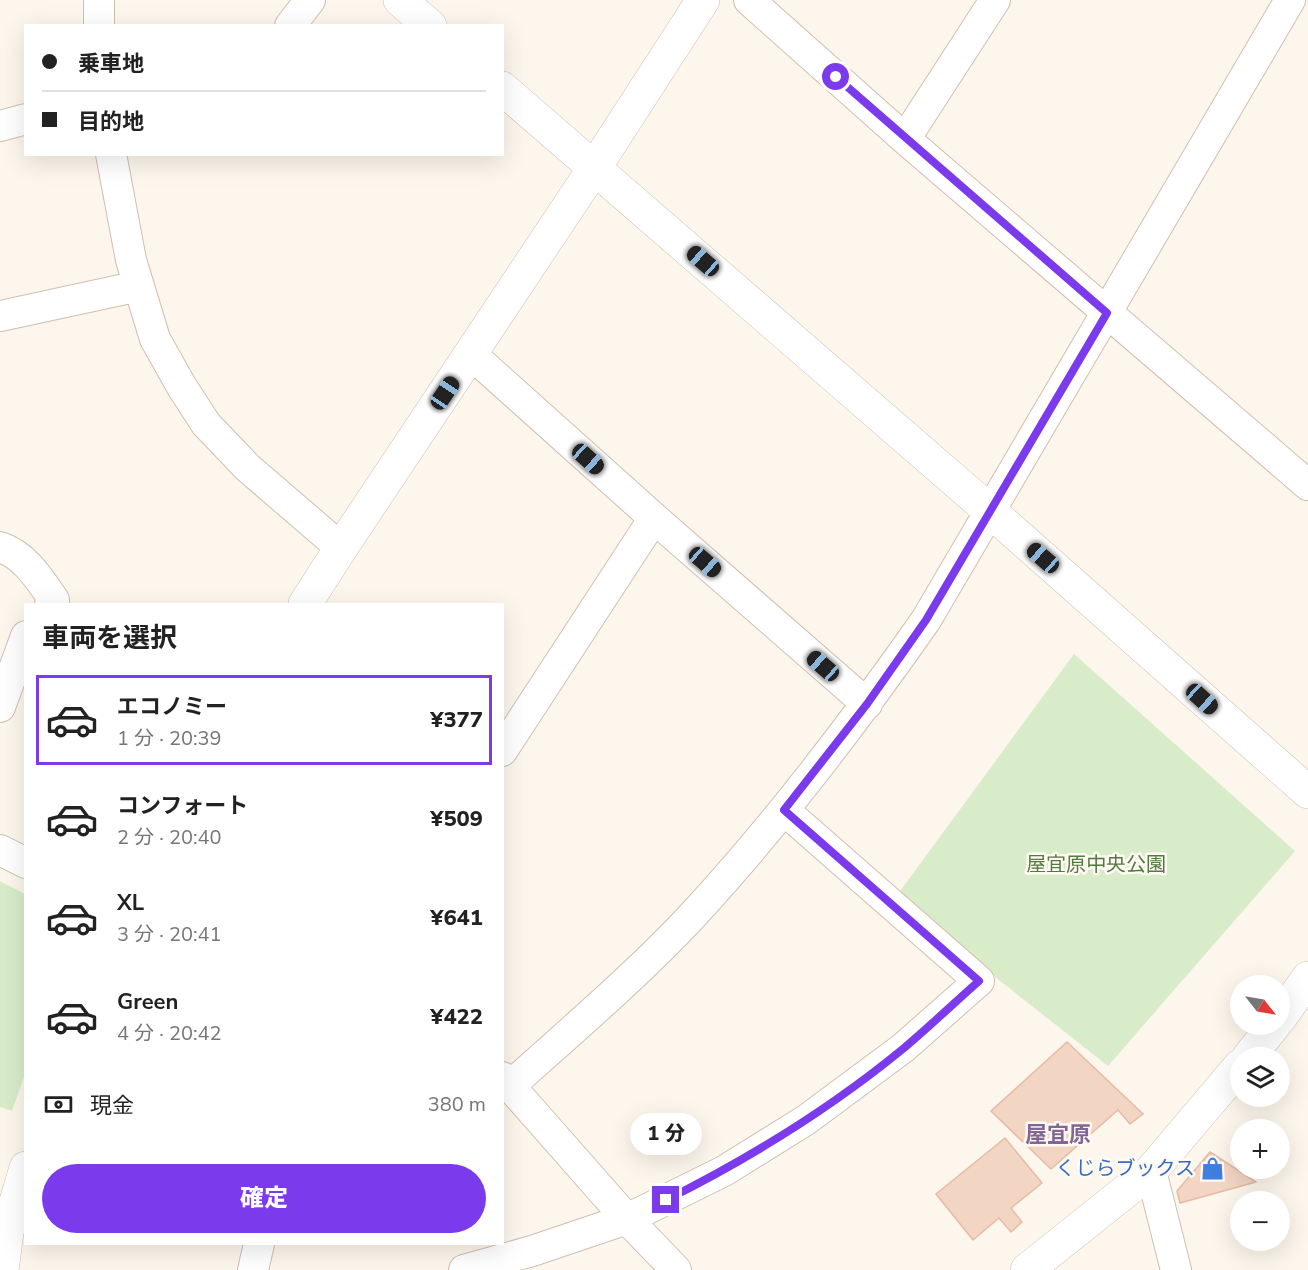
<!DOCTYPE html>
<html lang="ja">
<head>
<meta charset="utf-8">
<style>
	:root { --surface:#fff; --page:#f6f6f6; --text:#222; --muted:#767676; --line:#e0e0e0; --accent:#7c3aed }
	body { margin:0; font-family:"Nunito Sans","Noto Sans JP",sans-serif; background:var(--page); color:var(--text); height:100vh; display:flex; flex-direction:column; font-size:22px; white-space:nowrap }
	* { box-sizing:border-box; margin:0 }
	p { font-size:20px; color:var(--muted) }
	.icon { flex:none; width:33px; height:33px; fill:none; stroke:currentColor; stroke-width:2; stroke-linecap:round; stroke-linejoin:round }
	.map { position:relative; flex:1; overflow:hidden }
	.details { position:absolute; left:24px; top:603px; width:480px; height:642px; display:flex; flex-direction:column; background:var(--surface); border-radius:0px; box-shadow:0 6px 24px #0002 }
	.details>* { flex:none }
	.top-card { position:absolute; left:24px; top:24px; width:480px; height:132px; border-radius:0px; box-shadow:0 6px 24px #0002; display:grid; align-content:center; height:132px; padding:0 18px; background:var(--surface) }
	.needle { width:39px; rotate:121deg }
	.controls { position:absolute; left:1230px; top:975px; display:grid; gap:12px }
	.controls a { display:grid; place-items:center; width:60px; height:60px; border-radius:50%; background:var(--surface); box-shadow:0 6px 24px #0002; font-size:30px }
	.end { position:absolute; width:27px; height:27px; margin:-14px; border:8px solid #7c3aed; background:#fff; box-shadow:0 0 0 3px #fff }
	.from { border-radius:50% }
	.bubble { position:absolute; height:42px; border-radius:21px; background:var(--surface); box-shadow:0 6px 24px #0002; font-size:20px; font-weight:800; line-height:42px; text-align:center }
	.car { position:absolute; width:18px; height:36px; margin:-18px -9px; border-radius:8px; box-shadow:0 0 4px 2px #0007; background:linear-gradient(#222 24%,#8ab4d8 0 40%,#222 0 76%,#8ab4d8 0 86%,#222 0) }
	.top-card b { display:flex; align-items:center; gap:21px; height:57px; font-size:22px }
	.top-card b+b { border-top:2px solid var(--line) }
	.top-card i { width:15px; height:15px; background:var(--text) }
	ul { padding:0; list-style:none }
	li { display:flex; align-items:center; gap:18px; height:90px; margin:0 12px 9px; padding:0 6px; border:3px solid transparent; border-radius:0px }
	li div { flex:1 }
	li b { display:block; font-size:22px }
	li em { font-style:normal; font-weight:800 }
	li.current { border-color:var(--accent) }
	li>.icon { width:54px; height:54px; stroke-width:1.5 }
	h2 { padding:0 18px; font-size:27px; line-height:72px }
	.pay { display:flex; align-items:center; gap:15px; height:66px; padding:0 18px; font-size:22px }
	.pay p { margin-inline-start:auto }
	.cta { display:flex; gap:12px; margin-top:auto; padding:12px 18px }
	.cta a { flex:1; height:69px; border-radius:36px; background:var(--accent); color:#fff; font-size:24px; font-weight:800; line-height:69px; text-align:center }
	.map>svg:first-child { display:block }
	.green { fill:#d8ecc9 }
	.building { fill:#f3d5c3; stroke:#e6bba3; stroke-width:1.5 }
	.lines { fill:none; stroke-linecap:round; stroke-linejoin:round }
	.minor-casing { stroke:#d1beb0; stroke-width:32 }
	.tertiary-casing { stroke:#d1beb0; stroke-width:34 }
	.minor { stroke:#fff; stroke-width:30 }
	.tertiary { stroke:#fff; stroke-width:33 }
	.route { stroke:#7c3aed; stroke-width:8 }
	.labels { text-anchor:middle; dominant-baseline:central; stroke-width:5; stroke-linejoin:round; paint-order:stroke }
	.park-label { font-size:20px; fill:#537a41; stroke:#fffaf3 }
	.shop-label { font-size:20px; fill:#366cbe; stroke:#fffaf3; text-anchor:end }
	.quarter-label { font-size:22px; font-weight:bold; fill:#846695; stroke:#fffaf3 }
</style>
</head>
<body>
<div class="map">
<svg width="1308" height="1270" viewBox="0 0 1308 1270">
	<rect width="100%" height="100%" fill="#fdf6ec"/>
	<path class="green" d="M1074 654 1295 851 1108 1066 895 898Z
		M0 881 25 894V1074L12 1111 0 1107Z"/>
	<path class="building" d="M1067 1042 1143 1114 1130 1124 1118 1110 1051 1169 991 1111Z
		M1005 1138 1042 1183 1011 1208 1022 1222 1011 1232 999 1218 973 1240 936 1194Z
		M1210 1152 1256 1182 1180 1203 1177 1191Z"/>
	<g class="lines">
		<defs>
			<path id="minor" d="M99 0V26
				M749 0 905 139 1308 485
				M290 26 310 0
				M0 126 26 119
				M905 139 995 0
				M111 154 131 260 155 339 182 387 206 424 247 467 341 548
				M0 316 139 286
				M471 354 654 518 867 704
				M0 547C25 555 40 580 54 600L50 604
				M0 707 26 636
				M502 751 654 518
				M0 850 26 863
				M502 1077 627 1219 676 1270
				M510 1086C572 1030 636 976 693 915 778 823 854 723 926 620L1290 0
				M1151 1171 1176 1270
				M253 1270 259 1244
				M464 1270 532 1251 627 1219 724 1171 806 1120 903 1048 979 981 784 810"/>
			<path id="tertiary" d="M400 0 430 26
				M502 88 990 511 1308 792
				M305 604 341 548 595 167 703 0
				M1280 1018 1308 978
				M1248 1058 1275 1024
				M2 1270 7 1232 26 1168
				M1027 1270 1151 1171 1240 1066"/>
		</defs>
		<use href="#minor" class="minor-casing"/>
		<use href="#tertiary" class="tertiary-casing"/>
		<use href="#minor" class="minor"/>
		<use href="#tertiary" class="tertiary"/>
	</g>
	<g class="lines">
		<path class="route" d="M666 1200C750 1158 831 1108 904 1048 930 1026 954 1003 979 981L784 810 867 704 926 620 1107 313 836 77"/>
	</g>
	<defs>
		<symbol id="shop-bare" viewBox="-9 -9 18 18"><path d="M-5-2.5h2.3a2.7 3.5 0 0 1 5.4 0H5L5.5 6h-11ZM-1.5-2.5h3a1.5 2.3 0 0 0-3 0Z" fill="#3f7fe0" stroke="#fffaf3" stroke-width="2.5" paint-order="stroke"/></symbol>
	</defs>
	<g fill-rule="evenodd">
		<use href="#shop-bare" x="1196" y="1152" width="33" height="33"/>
	</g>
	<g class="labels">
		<g class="park-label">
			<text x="1096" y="864">屋宜原中央公園</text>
		</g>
		<g class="shop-label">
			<text x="1195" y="1168">くじらブックス</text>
		</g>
		<g class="quarter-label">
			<text x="1058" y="1135">屋宜原</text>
		</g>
	</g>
</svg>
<div class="controls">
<a><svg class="needle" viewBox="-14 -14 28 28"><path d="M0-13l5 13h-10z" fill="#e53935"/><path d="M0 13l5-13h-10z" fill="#767676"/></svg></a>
<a><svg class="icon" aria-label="layers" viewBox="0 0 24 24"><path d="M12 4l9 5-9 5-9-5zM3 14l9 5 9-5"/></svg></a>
<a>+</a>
<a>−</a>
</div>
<i class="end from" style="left:836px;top:77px"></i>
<i class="end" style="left:666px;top:1200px"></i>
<div class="bubble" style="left:630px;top:1113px;width:72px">1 分</div>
<i class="car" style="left:703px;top:261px;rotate:311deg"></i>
<i class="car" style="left:445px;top:393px;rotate:34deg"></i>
<i class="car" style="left:588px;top:459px;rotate:132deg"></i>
<i class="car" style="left:1043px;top:558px;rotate:311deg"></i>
<i class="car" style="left:705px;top:562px;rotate:131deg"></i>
<i class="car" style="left:823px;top:666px;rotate:311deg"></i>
<i class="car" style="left:1202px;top:699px;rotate:132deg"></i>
<div class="top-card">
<b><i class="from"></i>乗車地</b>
<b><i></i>目的地</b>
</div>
<section class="details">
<h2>車両を選択</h2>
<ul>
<li class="current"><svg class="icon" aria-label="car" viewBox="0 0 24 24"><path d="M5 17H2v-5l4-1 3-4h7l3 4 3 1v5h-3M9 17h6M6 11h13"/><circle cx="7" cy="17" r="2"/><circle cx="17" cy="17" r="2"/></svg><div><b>エコノミー</b><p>1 分 · 20:39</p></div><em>¥377</em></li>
<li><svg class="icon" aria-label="car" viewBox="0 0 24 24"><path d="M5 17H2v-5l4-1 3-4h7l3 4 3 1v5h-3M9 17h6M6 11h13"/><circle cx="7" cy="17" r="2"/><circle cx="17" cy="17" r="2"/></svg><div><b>コンフォート</b><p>2 分 · 20:40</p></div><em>¥509</em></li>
<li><svg class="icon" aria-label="car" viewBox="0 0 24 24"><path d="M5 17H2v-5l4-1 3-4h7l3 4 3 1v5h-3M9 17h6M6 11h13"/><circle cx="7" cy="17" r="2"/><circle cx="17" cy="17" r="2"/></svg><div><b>XL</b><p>3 分 · 20:41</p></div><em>¥641</em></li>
<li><svg class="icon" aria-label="car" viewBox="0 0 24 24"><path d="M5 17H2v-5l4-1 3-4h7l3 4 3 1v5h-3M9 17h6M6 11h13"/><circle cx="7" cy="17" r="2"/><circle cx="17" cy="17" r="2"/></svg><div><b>Green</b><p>4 分 · 20:42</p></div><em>¥422</em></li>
</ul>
<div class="pay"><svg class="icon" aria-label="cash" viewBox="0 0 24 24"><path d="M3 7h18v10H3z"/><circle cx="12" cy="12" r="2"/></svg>現金<p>380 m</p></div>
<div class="cta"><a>確定</a></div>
</section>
</div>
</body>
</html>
